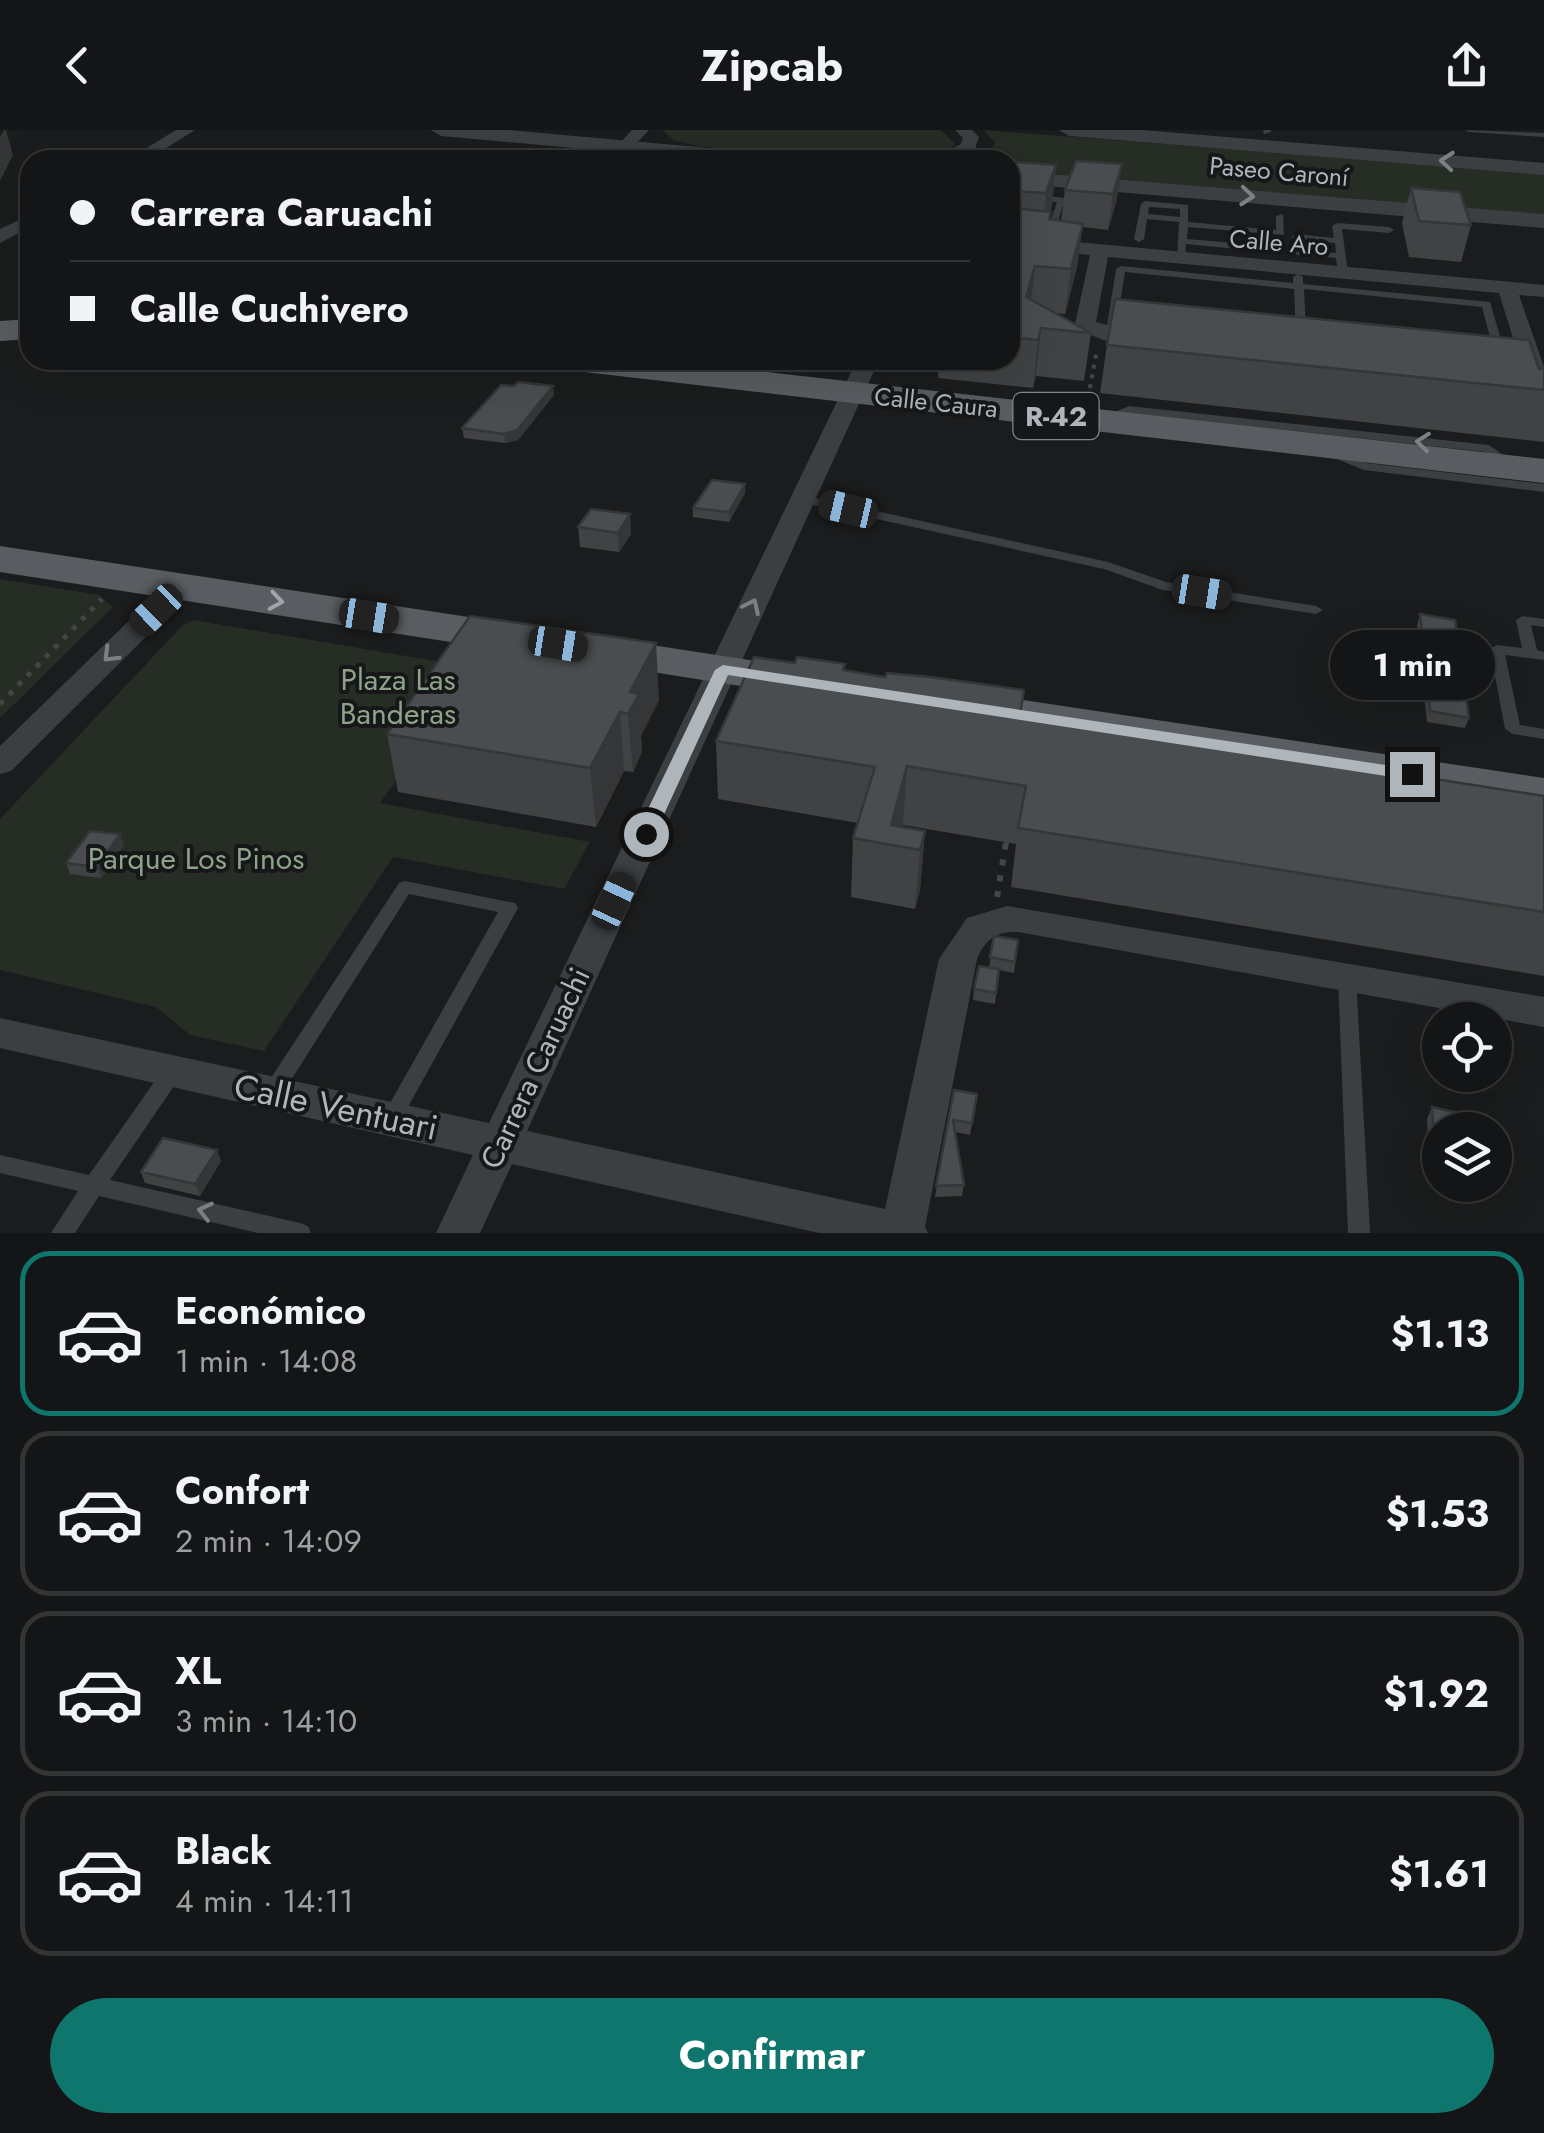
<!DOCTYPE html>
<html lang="es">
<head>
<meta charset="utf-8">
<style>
	:root { --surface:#141516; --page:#212223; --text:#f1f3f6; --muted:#9d9fa1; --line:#333435; --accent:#0f766e }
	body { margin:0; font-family:Jost,sans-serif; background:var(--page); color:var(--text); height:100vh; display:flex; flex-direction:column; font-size:38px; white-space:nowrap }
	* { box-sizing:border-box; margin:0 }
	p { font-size:32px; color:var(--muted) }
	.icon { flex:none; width:55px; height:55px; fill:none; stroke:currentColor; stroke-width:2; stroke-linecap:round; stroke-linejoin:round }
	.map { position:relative; height:1103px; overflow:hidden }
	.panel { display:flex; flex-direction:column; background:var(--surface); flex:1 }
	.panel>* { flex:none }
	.guide { position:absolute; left:20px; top:20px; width:1000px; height:220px; border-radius:30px; box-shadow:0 10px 40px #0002,0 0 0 2px var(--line); display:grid; align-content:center; height:220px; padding:0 50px; background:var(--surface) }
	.controls { position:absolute; left:1422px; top:872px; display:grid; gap:20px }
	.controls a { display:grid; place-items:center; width:90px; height:90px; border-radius:50%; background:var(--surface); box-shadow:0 10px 40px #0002,0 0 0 2px var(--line); font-size:50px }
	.end { position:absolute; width:45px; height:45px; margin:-22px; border:12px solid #afb6bb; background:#111; box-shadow:0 0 0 5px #111 }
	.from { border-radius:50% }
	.bubble { position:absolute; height:70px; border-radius:35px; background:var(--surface); box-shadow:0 10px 40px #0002,0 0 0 2px var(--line); font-size:32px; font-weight:700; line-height:70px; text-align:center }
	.car { position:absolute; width:30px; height:60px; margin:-30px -15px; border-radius:12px; box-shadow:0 0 8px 2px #0007; background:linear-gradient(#222 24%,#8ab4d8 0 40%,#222 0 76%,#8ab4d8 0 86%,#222 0) }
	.guide b { display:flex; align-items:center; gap:35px; height:95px; font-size:38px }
	.guide b+b { border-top:2px solid var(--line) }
	.guide i { width:25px; height:25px; background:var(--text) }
	ul { padding:18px 0 0; list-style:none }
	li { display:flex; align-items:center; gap:30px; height:165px; margin:0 20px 15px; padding:0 30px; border:5px solid var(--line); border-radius:30px }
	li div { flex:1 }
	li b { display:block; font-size:38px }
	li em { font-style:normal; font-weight:700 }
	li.on { border-color:var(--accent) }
	li>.icon { width:90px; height:90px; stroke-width:1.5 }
	.cta { display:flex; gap:20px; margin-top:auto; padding:20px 50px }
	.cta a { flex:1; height:115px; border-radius:60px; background:var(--accent); color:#fff; font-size:40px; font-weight:700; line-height:115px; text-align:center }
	header { display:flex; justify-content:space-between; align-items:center; height:130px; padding:0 50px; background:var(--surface); font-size:45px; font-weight:700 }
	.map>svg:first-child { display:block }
	.green { fill:#262d25 }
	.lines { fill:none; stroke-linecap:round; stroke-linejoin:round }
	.path-far2 { stroke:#434648; stroke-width:4; stroke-dasharray:4 6; stroke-linecap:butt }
	.path-far1 { stroke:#434648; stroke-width:5; stroke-dasharray:5 8; stroke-linecap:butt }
	.path { stroke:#434648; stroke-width:6; stroke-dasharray:6 10; stroke-linecap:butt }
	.service { fill:#3c3f42; fill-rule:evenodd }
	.minor { fill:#3c3f42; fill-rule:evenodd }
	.tertiary { fill:#3c3f42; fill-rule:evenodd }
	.primary { fill:#595c60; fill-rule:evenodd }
	.wall { fill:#404244 }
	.shaded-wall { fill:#343637 }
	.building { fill:#4a4d4f; stroke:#343637; stroke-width:2.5 }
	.oneway { stroke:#7b8085 }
	.oneway2 { stroke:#9ea4a9 }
	.route { fill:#afb6bb }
	.labels { text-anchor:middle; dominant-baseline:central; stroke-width:8; stroke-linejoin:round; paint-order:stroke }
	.far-street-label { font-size:25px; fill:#afb6bb; stroke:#161718 }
	.shield { fill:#161718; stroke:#81868a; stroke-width:2.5 }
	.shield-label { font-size:28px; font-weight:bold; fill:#afb6bb }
	.park-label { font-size:30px; fill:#8ea389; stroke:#161718 }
	.street-label { font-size:30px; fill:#afb6bb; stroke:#161718 }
	.near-street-label { font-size:35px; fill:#afb6bb; stroke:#161718 }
</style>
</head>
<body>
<header><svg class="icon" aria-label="back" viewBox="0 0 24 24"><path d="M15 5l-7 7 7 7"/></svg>Zipcab<svg class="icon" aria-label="share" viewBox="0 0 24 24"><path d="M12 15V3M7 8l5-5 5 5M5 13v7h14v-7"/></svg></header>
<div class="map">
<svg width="1544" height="1103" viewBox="0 0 1544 1103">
	<rect width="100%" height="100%" fill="#1b1c1d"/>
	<path class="green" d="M662 0H941L955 14C930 46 744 20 698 16L675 11Z
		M983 0 1544 43V87L1010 42V30H987L995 12Z
		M0 449 99 465 113 477 0 588Z
		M193 490 477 538 380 673 590 712 564 759 393 727 264 921 190 905 156 877 0 840V689L182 496Z"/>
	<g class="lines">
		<path class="path-far2" d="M1088 268 1097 220"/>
		<path class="path-far1" d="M0 574 102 469
			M1006 715 1007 709"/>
		<path class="path" d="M997 767 1006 712"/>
		<path class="service" d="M1263 0H1271V2L1264 4Z
			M1465 0 1544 3V7L1469 2Z
			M1010 62 1065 68 1053 109 1045 107 1057 72 1010 68Z
			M1145 71 1188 75V92L1276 100V86L1283 84 1284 105 1188 97 1187 109 1280 117 1285 120 1280 123 1186 114 1185 128 1177 130 1179 92 1147 89 1144 109 1139 112 1134 109 1141 74ZM1149 77 1180 79V87L1148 84Z
			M1337 93 1389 97 1394 100 1389 103 1342 99 1348 143 1343 146 1338 143 1336 128 1297 125 1292 122 1297 119 1336 123 1335 113 1296 110 1291 107 1296 104 1334 108 1332 96Z
			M1121 136 1293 153V147L1298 144 1303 147V154L1490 172 1508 234 1503 237 1107 196 1116 139ZM1125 142 1294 159 1296 204 1301 207 1306 204 1304 159 1482 177 1496 230 1117 191Z
			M714 230H747L788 235 809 230H828L788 241 719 233Z
			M1129 276 1489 315 1517 335 1515 338H1507L1486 322 1130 283 1104 292 1098 289Z
			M1328 317 1366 333 1544 354V362L1364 340 1324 324 1322 321Z
			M803 365 1108 432 1166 452 1316 476 1323 480 1316 484 1163 460 1104 439 799 372V366Z
			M1523 486 1544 489V497L1531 495 1537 520 1544 522V530L1505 525 1520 595 1544 599V609L1513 604 1505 599 1490 519 1497 515 1522 518 1516 490Z
			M405 751 509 772 515 773 518 778 398 995 391 998 384 995 381 989 498 782 409 764 279 969 272 971 265 969 262 963 265 957 399 753Z
			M1347 840 1354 842 1356 847 1370 1103H1348L1338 847 1340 842Z
			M173 933 180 935 183 941 180 947 110 1050 300 1093 308 1096 311 1103H258L99 1066 75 1103H51L78 1061 0 1043V1025L89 1045 166 935Z"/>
		<path class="minor" d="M176 0H195L147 30H127Z
			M632 0H649L621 30H604Z
			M955 0H972L979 7 970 30H954L963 8Z
			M30 85V97L0 113V99Z
			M1010 106 1544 155V167L1519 165 1544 237 1535 250 1527 252 1516 245 1522 237 1499 163 1108 127 1096 192 1159 209C1141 225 1090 210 1075 194L1090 125 1010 118Z
			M857 230H879L527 1001 885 1079 939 829 967 788 1007 776 1544 867V897L1018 802C997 801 985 809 977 829L925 1097 928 1103H819L512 1034 480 1103H436L473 1025 0 918V888L489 993Z
			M180 449 190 451 194 457 190 463 11 641 0 644V616L170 451Z"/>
		<path class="tertiary" d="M431 0H507L775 24 785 30H707L441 6Z
			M1059 0H1142L1544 33V45L1069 6Z
			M969 10 976 12V20L956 30H930Z
			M1010 41 1544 84V98L1010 53Z"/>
		<path class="primary" d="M30 189V209L0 211V191Z
			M550 230H659L1544 329V353L567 240 555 237Z
			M0 416 522 495 538 499 545 509 538 519 522 523 0 442Z
			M593 506 809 539 826 543 833 553 826 563 809 567 577 530 570 520 577 510Z
			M1023 570 1544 648V682L1006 596 999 585 1006 574Z"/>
	</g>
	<path class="wall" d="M1076 31 1117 69 1108 100 1082 97 1077 137 1065 184 1055 183 1091 203 1084 251 1036 246 1033 258 938 248 939 230H1010V37L1056 35 1052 75 1050 82H1051L1050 90 1061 91 1065 60Z
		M1411 58 1471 95 1461 132 1409 127 1402 93Z
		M1107 215 1539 239 1544 237V312L1100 263Z
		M554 265 518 310 505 313 464 308 462 298Z
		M745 354V363L729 392 693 387V378Z
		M630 384 631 404 619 422 580 417 578 397Z
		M1420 484 1469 588 1465 598 1427 592 1417 495Z
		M795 533 885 547 1024 560 1021 585 1544 666V846L1011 757 1016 714 903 695 902 697 925 701 920 760 915 779 851 767 853 708 858 693 718 669 716 611Z
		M659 570 641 606 642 622 633 642 624 641 596 697 398 662 387 604Z
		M124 715 101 748 70 744 66 733Z
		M994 806 1018 810 1014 843 999 840 995 874 973 870 974 859 989 837Z
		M954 960 977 964 970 1005 955 1002 964 1055 962 1066 935 1067Z
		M1432 977 1440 1000V1043L1430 1041 1427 989Z
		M217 1020 221 1031 200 1066 145 1053 141 1042Z"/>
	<path class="shaded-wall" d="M4 0H6L13 25 0 51V7Z
		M1122 34 1117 69 1108 100 1113 64Z
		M1056 35 1052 75 1042 105 1046 63Z
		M1083 94 1077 137 1065 184 1071 139Z
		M1035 136 1030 181 1021 213 1026 167Z
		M1041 198 1036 246 1033 258 1038 210Z
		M553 256 554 265 518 310 505 313 504 304Z
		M745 354V363L729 392V382Z
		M630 384 631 404 619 422 618 403Z
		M656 513 659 570 641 606 642 622 633 642 628 584 630 562Z
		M620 582 624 641 596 697 590 638Z
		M907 636 903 695 897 716 891 695Z
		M925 701 920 760 915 779 920 720Z
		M120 704 124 715 101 748 97 737Z
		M217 1020 221 1031 200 1066 195 1054Z"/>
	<path class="building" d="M1076 31 1122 34 1113 64 1065 60Z
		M1012 32 1056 35 1046 63 1011 61V78L1051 82 1049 89 1083 94 1071 139 1035 136 1026 167 1091 203 1041 198 1038 210 1010 207V37Z
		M1411 58 1460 62 1471 95 1419 91Z
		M1115 169 1529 210 1539 239 1544 237V260L1107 215Z
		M518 252 553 256 517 300 504 304 462 298 501 255 514 256Z
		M712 350 745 354 729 382 693 378Z
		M591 379 630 384 618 403 578 397Z
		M1420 484 1455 490 1469 588 1430 581Z
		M470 486 656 513 630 562 639 564 628 584 620 582 590 638 387 604Z
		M754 527 795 533 797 527 845 534 843 540 885 547 887 543 931 547 1024 560 1020 584 1544 666V782L1018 698 1026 656 907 636 891 695 925 701 920 720 853 708 875 637 716 611Z
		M90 701 120 704 97 737 66 733Z
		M994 806 1018 810 1015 832 990 827Z
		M979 836 999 839 996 863 974 859Z
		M954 960 977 964 972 993 953 990 964 1055 936 1056Z
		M1432 977 1489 990 1490 1000H1440V1031L1435 1030Z
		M163 1008 217 1020 195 1054 141 1042Z"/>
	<defs><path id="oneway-chevron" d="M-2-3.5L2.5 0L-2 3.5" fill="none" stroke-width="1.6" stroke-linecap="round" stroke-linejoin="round" transform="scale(2.5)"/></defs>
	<g class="oneway">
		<use href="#oneway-chevron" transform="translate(1447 31) rotate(-175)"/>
		<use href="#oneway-chevron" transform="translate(1247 66) rotate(5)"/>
		<use href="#oneway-chevron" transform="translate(1423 312) rotate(-174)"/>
		<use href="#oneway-chevron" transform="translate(752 476) rotate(-65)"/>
		<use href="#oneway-chevron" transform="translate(110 525) rotate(135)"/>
		<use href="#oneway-chevron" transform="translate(205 1081) rotate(-167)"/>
	</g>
	<use class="oneway2" href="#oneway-chevron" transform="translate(276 471) rotate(9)"/>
	<path class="route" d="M723 535 1412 639 1421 644 1412 650 728 545 655 704 652 708H639L636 704 715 540Z"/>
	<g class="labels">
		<g class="far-street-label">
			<text transform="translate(1279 41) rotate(5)">Paseo Caroní</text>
			<text transform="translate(1279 112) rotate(5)">Calle Aro</text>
			<text transform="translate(936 272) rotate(6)">Calle Caura</text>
		</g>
		<rect class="shield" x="1013.5" y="263" width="85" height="46" rx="8"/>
		<g class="shield-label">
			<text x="1056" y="286">R-42</text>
		</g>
		<g class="park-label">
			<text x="398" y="549">Plaza Las<tspan x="398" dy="34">Banderas</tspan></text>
			<text x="196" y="728">Parque Los Pinos</text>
		</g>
		<g class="street-label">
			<text transform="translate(535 938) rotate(-65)">Carrera Caruachi</text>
		</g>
		<g class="near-street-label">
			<text transform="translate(336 977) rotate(12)">Calle Ventuari</text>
		</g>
	</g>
</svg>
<div class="controls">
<a><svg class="icon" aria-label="locate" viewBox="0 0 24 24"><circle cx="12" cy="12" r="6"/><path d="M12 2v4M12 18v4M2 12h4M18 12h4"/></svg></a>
<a><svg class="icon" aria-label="layers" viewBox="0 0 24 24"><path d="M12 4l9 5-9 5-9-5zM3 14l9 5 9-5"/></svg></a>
</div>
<i class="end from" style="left:646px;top:704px"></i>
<i class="end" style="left:1412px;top:644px"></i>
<div class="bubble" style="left:1330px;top:500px;width:165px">1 min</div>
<i class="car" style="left:848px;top:379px;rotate:283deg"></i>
<i class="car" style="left:1202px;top:462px;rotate:99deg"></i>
<i class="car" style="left:156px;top:480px;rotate:226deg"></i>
<i class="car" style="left:369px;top:486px;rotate:99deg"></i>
<i class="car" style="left:558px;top:514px;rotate:99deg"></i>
<i class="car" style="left:614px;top:771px;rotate:25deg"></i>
<div class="guide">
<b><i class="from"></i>Carrera Caruachi</b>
<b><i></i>Calle Cuchivero</b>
</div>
</div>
<section class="panel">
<ul>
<li class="on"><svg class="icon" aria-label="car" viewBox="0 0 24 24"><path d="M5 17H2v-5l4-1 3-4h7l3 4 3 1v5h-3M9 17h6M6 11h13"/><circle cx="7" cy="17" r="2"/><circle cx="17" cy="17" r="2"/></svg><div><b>Económico</b><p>1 min · 14:08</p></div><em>$1.13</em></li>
<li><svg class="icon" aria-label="car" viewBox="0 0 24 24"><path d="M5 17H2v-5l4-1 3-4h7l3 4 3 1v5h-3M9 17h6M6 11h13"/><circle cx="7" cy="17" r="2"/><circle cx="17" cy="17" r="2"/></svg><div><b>Confort</b><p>2 min · 14:09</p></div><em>$1.53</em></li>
<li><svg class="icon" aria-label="car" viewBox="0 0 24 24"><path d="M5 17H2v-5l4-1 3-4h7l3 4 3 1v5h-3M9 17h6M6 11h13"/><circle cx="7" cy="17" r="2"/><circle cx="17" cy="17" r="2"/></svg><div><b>XL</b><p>3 min · 14:10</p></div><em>$1.92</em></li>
<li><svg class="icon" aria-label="car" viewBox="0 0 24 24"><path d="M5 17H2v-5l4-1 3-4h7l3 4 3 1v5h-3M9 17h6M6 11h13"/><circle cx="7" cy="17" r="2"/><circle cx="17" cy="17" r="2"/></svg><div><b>Black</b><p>4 min · 14:11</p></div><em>$1.61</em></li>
</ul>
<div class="cta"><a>Confirmar</a></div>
</section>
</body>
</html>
